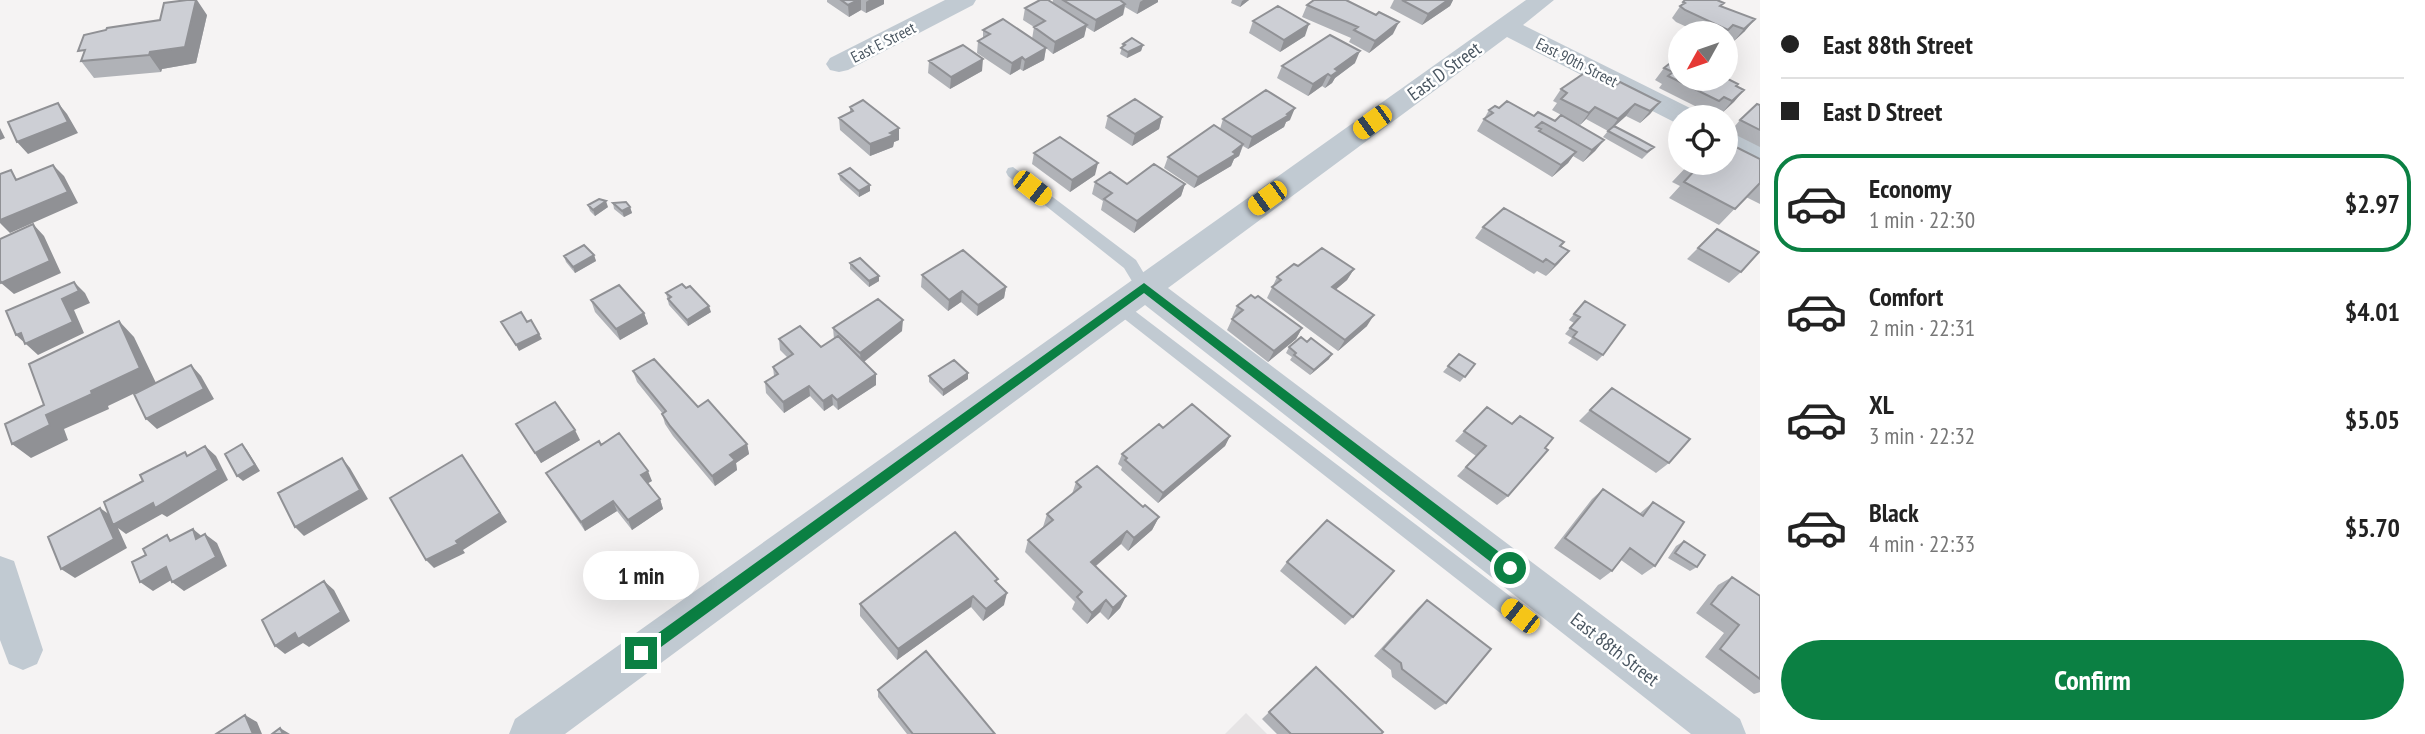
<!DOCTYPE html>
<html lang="en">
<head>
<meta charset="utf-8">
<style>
	:root { --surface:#fff; --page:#f2f2f2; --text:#222; --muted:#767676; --line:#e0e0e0; --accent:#0b8043 }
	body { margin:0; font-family:"PT Sans Narrow",sans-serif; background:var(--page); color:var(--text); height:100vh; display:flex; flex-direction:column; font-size:26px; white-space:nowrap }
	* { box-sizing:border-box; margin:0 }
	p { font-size:23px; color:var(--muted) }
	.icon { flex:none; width:38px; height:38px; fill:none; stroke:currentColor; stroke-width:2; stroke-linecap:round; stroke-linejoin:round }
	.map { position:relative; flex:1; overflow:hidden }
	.side { display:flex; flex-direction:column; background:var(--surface); width:665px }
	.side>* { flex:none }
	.hud { display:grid; align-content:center; height:154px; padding:0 21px; background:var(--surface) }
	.needle { width:46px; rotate:230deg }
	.tools { position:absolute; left:1668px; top:21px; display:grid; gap:14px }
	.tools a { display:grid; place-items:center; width:70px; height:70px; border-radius:50%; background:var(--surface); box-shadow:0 7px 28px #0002; font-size:35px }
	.end { position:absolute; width:32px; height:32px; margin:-16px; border:9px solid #0b8043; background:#fff; box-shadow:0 0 0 4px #fff }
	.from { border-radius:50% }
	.bubble { position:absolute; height:49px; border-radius:24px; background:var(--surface); box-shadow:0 7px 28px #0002; font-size:23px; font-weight:600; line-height:49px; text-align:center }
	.car { position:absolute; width:21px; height:42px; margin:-21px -10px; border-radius:9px; box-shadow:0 0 5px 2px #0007; background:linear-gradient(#f5c518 24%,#345 0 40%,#f5c518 0 76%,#345 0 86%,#f5c518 0) }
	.hud b { display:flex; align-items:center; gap:24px; height:66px; font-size:26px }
	.hud b+b { border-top:2px solid var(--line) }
	.hud i { width:18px; height:18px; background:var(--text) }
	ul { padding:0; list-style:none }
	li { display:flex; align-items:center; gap:21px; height:98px; margin:0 14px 10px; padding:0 7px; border:4px solid transparent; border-radius:28px }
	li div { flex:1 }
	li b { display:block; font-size:26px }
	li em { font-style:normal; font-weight:600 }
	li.selected { border-color:var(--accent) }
	li>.icon { width:63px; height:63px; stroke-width:1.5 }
	.primary-button { display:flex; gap:14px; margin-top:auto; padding:14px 21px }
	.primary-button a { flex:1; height:80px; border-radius:42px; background:var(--accent); color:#fff; font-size:28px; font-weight:600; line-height:80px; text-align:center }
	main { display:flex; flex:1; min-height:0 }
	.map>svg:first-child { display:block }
	.education { fill:#e6e4e5 }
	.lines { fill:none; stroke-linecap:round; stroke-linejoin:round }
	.lane { fill:#c1cad2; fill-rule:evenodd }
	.street { fill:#c1cad2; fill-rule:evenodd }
	.wall { fill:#b0b2b7 }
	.shaded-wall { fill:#909195 }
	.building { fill:#cdcfd5; stroke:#909195; stroke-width:2 }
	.route { fill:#0b8043 }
	.labels { text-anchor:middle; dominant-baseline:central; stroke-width:5; stroke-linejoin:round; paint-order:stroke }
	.far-street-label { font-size:16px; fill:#4a5661; stroke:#fff }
	.street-label { font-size:19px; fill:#4a5661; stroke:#fff }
</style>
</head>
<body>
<main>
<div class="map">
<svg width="1760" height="734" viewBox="0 0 1760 734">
	<rect width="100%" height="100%" fill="#f5f3f3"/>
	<path class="education" d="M1246 713 1267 734H1225Z"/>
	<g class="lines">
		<path class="lane" d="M1013 167 1136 260 1152 287 1150 291H1138L1124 268 1008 176 1006 172 1008 168Z
			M1119 299 1527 609 1530 616 1527 623 1520 626 1513 623 1113 310 1111 305 1113 300Z"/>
		<path class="street" d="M945 0H976L973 5 848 70 839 72 830 70 826 64 830 58Z
			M1526 0H1554L1523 25 1696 111 1699 117H1680V124L1676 123 1507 37 1168 288 1740 719 1746 734H1691L1145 305 565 734H509L515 719Z
			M1726 128 1760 142V164L1726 148Z
			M0 556 14 561 43 650 37 664 23 670 9 664 0 640Z"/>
	</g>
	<path class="wall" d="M827 0H884V4L866 13 861 10 849 17 827 2Z
		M1053 0H1158V2L1137 14 1125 7 1123 15 1094 32 1086 27 1084 37 1053 54 1046 48 1044 60 1023 71 1020 69 1010 75 977 53 978 41 983 38V30L1032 39 1034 27 1023 20 1025 8 1052 3Z
		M1232 0H1249L1240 7 1231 3Z
		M1394 0H1453L1450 6 1422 25 1390 8Z
		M1683 2 1724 3 1721 7 1745 31 1734 41 1726 37V33H1700L1676 22 1672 18Z
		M1307 5 1393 34 1369 53 1349 42 1351 38 1302 17Z
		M207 15 196 63 162 69 161 72 94 78 81 61Z
		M1253 21 1305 36 1280 52 1249 33Z
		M1123 44 1143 45 1141 51 1127 58 1120 54Z
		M929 61 982 71 950 89 928 73Z
		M1355 63 1335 78 1332 83 1325 88 1322 86 1308 96 1277 78 1282 66Z
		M1680 63 1736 87 1744 90 1722 113 1714 108 1709 113 1659 88 1662 84 1655 80 1664 68Z
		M1615 86 1660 102 1650 114 1640 123 1626 116 1615 126 1654 147 1642 159 1603 137 1608 131 1586 119 1580 125 1552 110 1557 103 1553 101 1561 89Z
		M1760 105V147L1730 132 1740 120Z
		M850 107 899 140 894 142 893 147 870 156 840 130 839 118 850 112Z
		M1499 108 1555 121 1604 140 1595 151 1583 162 1573 156 1568 163 1552 177 1477 131 1489 110Z
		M1108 116 1162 117 1159 129 1132 146 1105 128Z
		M1223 119 1290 120 1286 122 1284 127 1248 149 1243 146 1239 156 1234 159 1231 166 1194 188 1164 168 1168 157 1220 129Z
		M1034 153 1095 175 1070 192 1032 164Z
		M1760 159V204L1746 197 1719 225 1669 198 1680 186 1672 182 1690 163Z
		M839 174 870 185V191L859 197 840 180Z
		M1095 182 1127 184H1185L1181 196 1134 233 1101 210 1103 201 1092 194Z
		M613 203 630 207 632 213 624 217 614 209Z
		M588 205 608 207 595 216 590 211Z
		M1483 227 1561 247 1569 251 1546 276 1537 271 1534 274 1475 238Z
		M1717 229 1741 272 1729 283 1687 259Z
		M594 255 596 261 575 273 566 262 564 256Z
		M850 263 879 276V281L869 287 850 269Z
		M1354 269 1347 280 1336 289 1367 326 1338 351 1267 298 1277 277Z
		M922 275 1006 287 1004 298 977 316 961 302 948 311 921 287Z
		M666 293 711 312 688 326 669 305Z
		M1255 298 1302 328 1296 339 1268 362 1227 330 1233 317H1232L1237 306Z
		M591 300 644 313 648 324 620 340 595 312Z
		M1585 301 1603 355 1597 361 1568 343 1572 338 1565 334 1574 323 1569 320Z
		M833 328 902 331 864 362 876 374V385L838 410 833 405 824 411 810 396 784 413 766 393 765 382 774 376 773 367 788 358 780 350 779 339 821 347 834 339Z
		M1289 347 1329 359 1310 375 1290 360 1292 357 1286 353Z
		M1459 354 1475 364 1460 382 1443 372Z
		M633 371 698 407 747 444 749 454 736 463 737 470 715 486 673 436 665 424 662 413 637 382Z
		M968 373V379L943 396 929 382V376Z
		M1612 388 1669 463 1656 473 1579 421Z
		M1487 407 1508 496 1497 505 1457 476 1476 456 1455 441Z
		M516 424 580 440 541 463Z
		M1163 428 1230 436 1225 446 1158 503 1121 470 1122 467 1118 464 1122 454Z
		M601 445 652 481 647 483 660 499 663 509 632 530 617 511 585 531 552 483 546 473Z
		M1076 482 1143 507 1159 517 1152 530 1128 551 1121 544 1096 566 1126 596 1120 608 1108 620 1100 612 1087 624 1072 609 1075 602 1025 552 1028 540 1043 527 1047 514 1072 494Z
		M1603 489 1639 514 1653 502 1655 566 1642 575 1621 560 1612 571 1600 580 1554 548 1592 499Z
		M1684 541 1697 567 1690 571 1668 558 1676 546Z
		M1287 562 1353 617 1345 625 1280 571Z
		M1732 577 1760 596V692L1754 694 1705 657 1724 633 1696 613 1718 585Z
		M997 583 1004 605 983 621 971 607 897 660 860 616V604Z
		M1427 600 1446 703 1435 710 1392 677 1391 670 1374 656 1418 608Z
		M1316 667 1381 734H1277L1262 719Z
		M878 690 995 734H907L878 697Z"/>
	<path class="shaded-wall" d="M196 0H197L207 15 196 63 162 69 161 72 149 55 150 52Z
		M858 0H861V10L849 17 848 5Z
		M869 0H884V4L866 13V2Z
		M1143 0H1158V2L1137 14 1140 2Z
		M1244 0H1249L1240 7 1242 1Z
		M1447 0H1453L1450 6 1422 25 1428 14Z
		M1125 4 1123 15 1094 32 1096 20Z
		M1755 19 1745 31 1734 41 1744 29Z
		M1399 22 1393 34 1369 53 1375 41Z
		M1309 24 1305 36 1280 52 1284 40Z
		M1087 25 1084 37 1053 54 1055 42Z
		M1143 45 1141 51 1127 58 1128 52Z
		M1046 48 1044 60 1023 71 1025 60Z
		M1360 51 1355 63 1335 78 1332 83 1325 88 1335 69Z
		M1022 57 1020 69 1010 75 1012 63Z
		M983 59 982 71 950 89 951 77Z
		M1328 74 1322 86 1308 96 1313 84Z
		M1744 90 1734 102 1722 113 1732 101Z
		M1660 102 1650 114 1640 123 1650 111Z
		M58 103 67 114 78 133 28 154 17 142Z
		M1635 104 1626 116 1609 131 1618 119Z
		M1595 107 1586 119 1580 125 1589 113Z
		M1295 108 1290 120 1286 122 1284 127 1248 149 1252 137Z
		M1162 117 1159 129 1132 146 1135 134Z
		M0 128 5 138 0 140Z
		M899 128V140L894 142 893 147 870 156V144Z
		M1604 140 1595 151 1583 162 1592 150Z
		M1243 144 1239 156 1234 159 1231 166 1194 188 1198 177Z
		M1576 152 1568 163 1552 177 1561 165Z
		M1098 163 1095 175 1070 192 1072 180Z
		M53 165 64 176 78 203 10 233 0 223V220Z
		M1185 184 1181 196 1134 233 1137 221Z
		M870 185V191L859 197V191Z
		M606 201 608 207 595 216 593 210Z
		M630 207 632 213 624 217 622 211Z
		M33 224 44 236 61 273 14 294 1 283Z
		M1569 251 1559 263 1546 276 1555 265Z
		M594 255 596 261 575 273 573 267Z
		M1354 269 1347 280 1326 298 1332 287Z
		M879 276V281L869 287V281Z
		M74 282 85 293 90 303 74 310 84 333 38 355 16 335 62 299Z
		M1006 287 1004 298 977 316 978 305Z
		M962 291 961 302 948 311 949 300Z
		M709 306 711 312 688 326 687 320Z
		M644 313 648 324 620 340 616 329Z
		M1374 315 1367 326 1338 351 1345 340Z
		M903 320 902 331 861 364 860 353Z
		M119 321 134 337 156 383 108 406 109 409 64 429 68 440 31 458 12 444 46 415 91 391Z
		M1302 328 1296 339 1268 362 1274 351Z
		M539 334 542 339 519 351 516 345Z
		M1332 354 1329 359 1310 375 1314 370Z
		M191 365 201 376 214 399 157 429 146 419Z
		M968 373V379L943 396V390Z
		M876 374V385L838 410 837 400Z
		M809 386 810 396 784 413 783 402Z
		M832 395 833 405 824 411 823 401Z
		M575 430 580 440 541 463 535 453Z
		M1230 436 1225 446 1158 503 1163 493Z
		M242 444 247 450 260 471 243 481 237 476Z
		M747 444 749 454 736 463 737 470 715 486 712 476 730 455Z
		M205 446 216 456 228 480 167 517 162 514 126 534 118 528 127 548 75 578 61 569 100 508 113 517Z
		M462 455 507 522 463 550 465 553 434 568 426 560 456 541Z
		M342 458 350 468 368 499 304 536 295 527Z
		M648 471 652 481 645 485 641 475Z
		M660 499 663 509 632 530 628 520Z
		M613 501 617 511 585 531 581 522Z
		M1159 517 1152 530 1128 551 1134 538Z
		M193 529 204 538 196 539Z
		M1127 531 1121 544 1086 574 1091 562Z
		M205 534 217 543 227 566 184 591 172 582Z
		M166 567 178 576 153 591 140 582Z
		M324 581 334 590 350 621 309 647 303 643 285 654 275 646 295 633Z
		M1007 593 1004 605 983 621 986 609Z
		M973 596 971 607 897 660 898 649Z
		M1126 596 1120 608 1108 620 1113 608Z
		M1106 600 1100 612 1087 624 1092 613Z
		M245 715 257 722 262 734H253Z
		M280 728 290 734H283Z"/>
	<path class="building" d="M187 0H196L185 47 150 52 149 55 81 61 85 50 78 51 84 35 106 30 107 28 160 20 164 3Z
		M841 0H858L848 5Z
		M1040 0H1048L1087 25 1055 42 1034 27 1045 21 1025 8Z
		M1063 0H1120L1125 4 1096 20Z
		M1314 0H1346L1376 15 1379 12 1399 22 1375 41 1354 30 1358 27 1307 5Z
		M1402 0H1448L1428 14Z
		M1685 0H1717L1724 3 1720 6 1755 19 1744 29 1733 25 1728 30 1685 10 1680 6 1685 3 1683 2Z
		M1278 6 1309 24 1284 40 1253 21Z
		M1003 19 1046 48 1025 60 1022 57 1012 63 978 41 990 34 983 30Z
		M1330 35 1360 51 1335 69 1338 71 1331 76 1328 74 1313 84 1282 66Z
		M1132 38 1143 45 1128 52 1121 48 1125 45 1123 44Z
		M963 45 983 59 951 77 929 61Z
		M1674 60 1680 63V79L1726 78 1738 84 1736 86 1744 90 1732 101 1724 97 1719 101 1668 76 1673 72 1664 68Z
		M1586 72 1615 86 1620 82 1660 102 1650 111 1635 104 1618 119 1595 107 1589 113 1561 99 1567 93 1561 89Z
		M1266 90 1295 108 1287 114 1289 115 1252 137 1223 119Z
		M1135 99 1162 117 1135 134 1108 116Z
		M863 100 899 128 890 133 894 135 870 144 839 118 853 111 850 107Z
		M1507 101 1534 116 1538 112 1555 121 1561 115 1604 140 1592 150 1542 122 1536 127 1541 129 1539 131 1576 152 1561 165 1484 119 1493 113 1489 110 1495 106 1499 108Z
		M58 103 68 122 17 142 8 122Z
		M1757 104 1760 105V130L1740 120Z
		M1214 125 1243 144 1233 152 1236 154 1198 177 1168 157Z
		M1614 126 1639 139 1654 147 1647 152 1608 131Z
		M1060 137 1098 163 1072 180 1034 153Z
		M1726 142 1760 159V183L1735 209 1684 182 1695 170 1687 166 1690 163H1726Z
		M1154 164 1185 184 1137 221 1104 199 1112 193 1095 182 1110 172 1127 184Z
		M53 165 68 192 0 220V174L11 170 16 180Z
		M850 168 870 185 859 191 839 174Z
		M599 199 606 201 593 210 588 205Z
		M626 202 630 207 622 211 613 203Z
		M1504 208 1564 242 1560 246 1569 251 1555 265 1546 259 1543 262 1483 227Z
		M33 224 50 261 1 283 0 280V239Z
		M1717 229 1759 252 1741 272 1698 248Z
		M584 245 594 255 573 267 564 256Z
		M1322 248 1354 269 1332 287 1374 315 1345 340 1272 287 1281 280 1277 277 1294 264 1298 266Z
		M963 250 1006 287 978 305 962 291 949 300 922 275Z
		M860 258 879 276 869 281 850 263Z
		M74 282 79 291 62 299 73 322 25 344 21 333 16 335 6 311Z
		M682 284 686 288 690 286 709 306 687 320 668 299 671 297 666 293Z
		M619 285 644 313 616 329 591 300Z
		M1251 295 1255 298 1258 296 1302 328 1274 351 1232 319 1243 310 1237 306Z
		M878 299 903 320 860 353 833 328Z
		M1585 301 1625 325 1603 355 1573 337 1577 332 1570 328 1580 317 1574 314Z
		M521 312 527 322 531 320 539 334 516 345 501 322Z
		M119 321 140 368 91 391 92 394 46 415 50 425 12 444 5 424 44 405 29 364Z
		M800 326 821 347 838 336 876 374 837 400 832 395 823 401 809 386 783 402 765 382 778 374 773 367 793 354 779 339Z
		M1301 337 1307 342 1311 338 1332 354 1314 370 1294 355 1296 353 1289 347Z
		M1459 354 1475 364 1465 377 1448 366Z
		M654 359 698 407 708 400 747 444 730 455 735 460 712 476 670 426 662 414 666 411 633 371Z
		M954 360 968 373 943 390 929 376Z
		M191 365 204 389 146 419 134 394Z
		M1612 388 1690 439 1669 463 1590 410Z
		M555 402 575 430 535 453 516 424Z
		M1192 404 1230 436 1163 493 1125 460 1127 458 1122 454 1159 424 1163 428Z
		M1487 407 1512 424 1520 416 1553 438 1545 448 1548 450 1508 496 1466 467 1486 446 1464 431Z
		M619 433 648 471 641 475 660 499 628 520 613 501 581 522 546 473 599 441 601 445Z
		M242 444 255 465 237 476 225 454Z
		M205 446 218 470 155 508 153 503 113 525 104 502 143 481 140 475 185 452 187 456Z
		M462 455 500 513 456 541 458 544 426 560 390 498Z
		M342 458 360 490 295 527 278 493Z
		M1097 466 1143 507 1145 505 1159 517 1134 538 1127 531 1091 562 1126 596 1113 608 1106 600 1092 613 1077 597 1082 592 1028 540 1053 520 1047 514 1081 487 1076 482Z
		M1603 489 1643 516 1653 502 1684 522 1655 566 1630 548 1612 571 1565 538Z
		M100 508 114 539 61 569 48 537Z
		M1327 520 1394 571 1353 617 1287 562Z
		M193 529 196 539 205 534 216 557 172 582 166 567 140 582 132 562 146 555 143 549 167 535 170 541Z
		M955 532 998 579 995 581 1007 593 986 609 973 596 898 649 860 604Z
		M1684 541 1705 555 1697 567 1675 553Z
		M1732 577 1760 596V679L1720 649 1739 625 1711 604Z
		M324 581 341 612 298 639 295 633 275 646 262 620Z
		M1427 600 1491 649 1446 703 1402 669 1401 663 1383 649Z
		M926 651 995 734H913L878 690Z
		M1316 667 1383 732 1381 734H1291L1269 712Z
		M245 715 253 734H216Z
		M280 728 283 734H272Z"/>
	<path class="route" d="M1144 283 1515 564V573H1505L1144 293 646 658H636V649Z"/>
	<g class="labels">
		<g class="far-street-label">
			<text transform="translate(883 42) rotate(-27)">East E Street</text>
			<text transform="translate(1577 62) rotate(27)">East 90th Street</text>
		</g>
		<g class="street-label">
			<text transform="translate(1444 71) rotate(-36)">East D Street</text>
			<text transform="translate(1615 649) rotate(38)">East 88th Street</text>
		</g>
	</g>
</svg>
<div class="tools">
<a><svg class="needle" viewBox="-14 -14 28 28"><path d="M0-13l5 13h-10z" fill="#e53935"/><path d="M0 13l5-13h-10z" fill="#767676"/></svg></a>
<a><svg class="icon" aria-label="locate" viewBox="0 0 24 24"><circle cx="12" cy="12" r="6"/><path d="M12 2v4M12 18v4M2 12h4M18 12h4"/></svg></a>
</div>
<i class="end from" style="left:1510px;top:568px"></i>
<i class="end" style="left:641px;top:653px"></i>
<div class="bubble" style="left:583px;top:551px;width:116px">1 min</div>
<i class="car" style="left:1372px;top:122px;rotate:234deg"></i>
<i class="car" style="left:1032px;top:188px;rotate:128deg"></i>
<i class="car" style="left:1267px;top:198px;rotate:234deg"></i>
<i class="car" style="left:1520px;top:616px;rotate:308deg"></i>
</div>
<section class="side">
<div class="hud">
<b><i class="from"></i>East 88th Street</b>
<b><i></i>East D Street</b>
</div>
<ul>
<li class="selected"><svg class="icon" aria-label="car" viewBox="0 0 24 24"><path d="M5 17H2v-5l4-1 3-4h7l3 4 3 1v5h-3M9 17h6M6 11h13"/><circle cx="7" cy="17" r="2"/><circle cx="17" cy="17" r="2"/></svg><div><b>Economy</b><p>1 min · 22:30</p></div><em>$2.97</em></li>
<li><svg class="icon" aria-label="car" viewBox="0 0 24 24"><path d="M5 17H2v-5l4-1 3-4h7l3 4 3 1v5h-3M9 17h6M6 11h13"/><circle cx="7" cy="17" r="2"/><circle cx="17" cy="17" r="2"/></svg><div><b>Comfort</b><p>2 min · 22:31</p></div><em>$4.01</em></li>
<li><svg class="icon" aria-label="car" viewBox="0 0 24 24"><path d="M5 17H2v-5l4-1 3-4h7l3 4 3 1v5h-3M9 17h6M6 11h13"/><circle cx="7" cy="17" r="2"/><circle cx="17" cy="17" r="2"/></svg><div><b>XL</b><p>3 min · 22:32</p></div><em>$5.05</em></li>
<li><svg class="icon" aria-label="car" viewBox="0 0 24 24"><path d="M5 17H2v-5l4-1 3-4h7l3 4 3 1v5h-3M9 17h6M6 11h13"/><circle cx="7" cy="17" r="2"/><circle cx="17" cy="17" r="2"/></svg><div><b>Black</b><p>4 min · 22:33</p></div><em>$5.70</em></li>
</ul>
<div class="primary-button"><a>Confirm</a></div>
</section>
</main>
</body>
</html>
